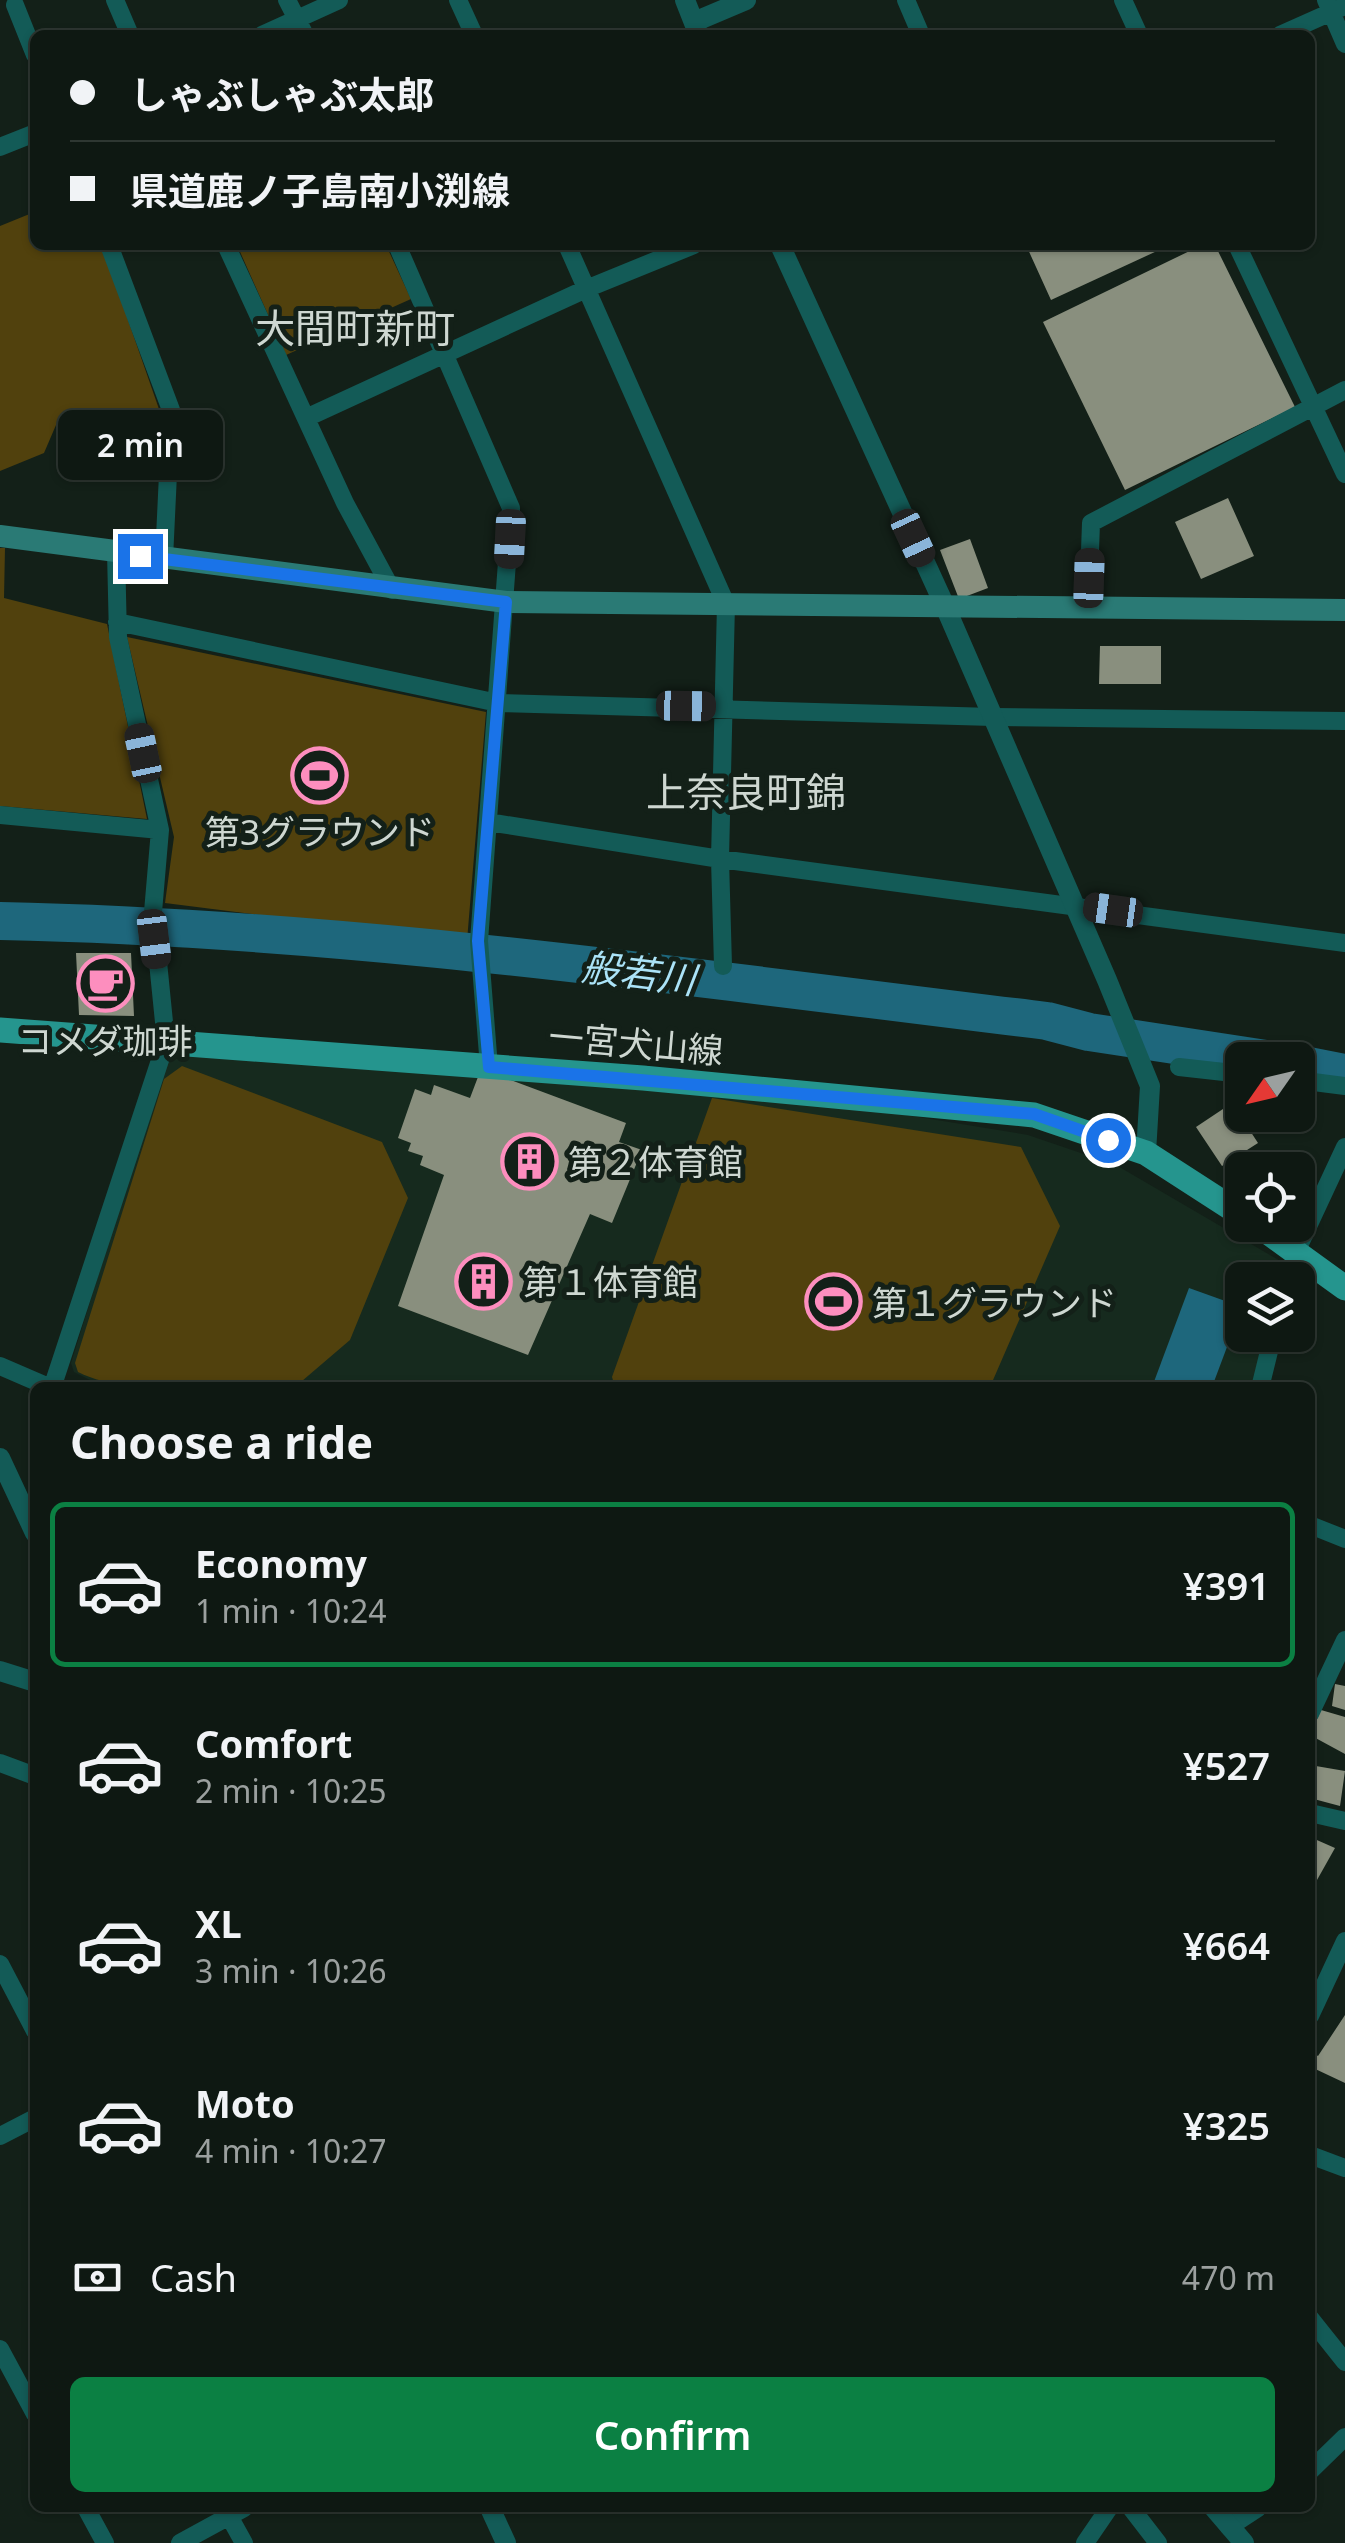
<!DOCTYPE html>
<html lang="en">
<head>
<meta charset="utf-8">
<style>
	:root { --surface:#0e1812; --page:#17211b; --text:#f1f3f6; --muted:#9ba09f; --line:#2e3732; --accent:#0b8043 }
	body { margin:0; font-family:"Noto Sans","Noto Sans JP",sans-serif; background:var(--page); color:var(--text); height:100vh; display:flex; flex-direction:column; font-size:38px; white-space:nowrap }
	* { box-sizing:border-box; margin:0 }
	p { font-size:32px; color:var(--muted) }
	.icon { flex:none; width:55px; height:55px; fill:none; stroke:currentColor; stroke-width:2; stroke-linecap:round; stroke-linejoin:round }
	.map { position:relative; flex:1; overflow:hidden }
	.details { position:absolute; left:30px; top:1382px; width:1285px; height:1130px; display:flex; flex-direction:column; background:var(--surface); border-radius:15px; box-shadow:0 2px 8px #0004,0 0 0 2px var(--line) }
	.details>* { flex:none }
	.hud { position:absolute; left:30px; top:30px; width:1285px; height:220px; border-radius:15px; box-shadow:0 2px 8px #0004,0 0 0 2px var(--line); display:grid; align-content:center; height:220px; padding:0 40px; background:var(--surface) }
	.needle { width:65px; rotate:236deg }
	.controls { position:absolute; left:1225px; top:1042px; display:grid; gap:20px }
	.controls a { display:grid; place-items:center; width:90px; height:90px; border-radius:15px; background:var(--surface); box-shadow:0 2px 8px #0004,0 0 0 2px var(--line); font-size:50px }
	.end { position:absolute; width:45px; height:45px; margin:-22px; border:12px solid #1a73e8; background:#fff; box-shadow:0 0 0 5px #fff }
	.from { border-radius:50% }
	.bubble { position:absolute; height:70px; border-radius:15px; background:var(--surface); box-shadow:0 2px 8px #0004,0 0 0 2px var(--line); font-size:32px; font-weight:600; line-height:70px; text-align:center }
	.car { position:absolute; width:30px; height:60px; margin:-30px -15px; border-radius:12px; box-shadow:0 0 8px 2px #0007; background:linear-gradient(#222 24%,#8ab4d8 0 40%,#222 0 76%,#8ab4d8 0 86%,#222 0) }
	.hud b { display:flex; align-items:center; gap:35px; height:95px; font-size:38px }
	.hud b+b { border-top:2px solid var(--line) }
	.hud i { width:25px; height:25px; background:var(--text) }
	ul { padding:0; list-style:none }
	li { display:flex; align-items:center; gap:30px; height:165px; margin:0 20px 15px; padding:0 20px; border:5px solid transparent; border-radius:15px }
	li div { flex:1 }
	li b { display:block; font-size:38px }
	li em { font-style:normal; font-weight:600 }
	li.current { border-color:var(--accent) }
	li>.icon { width:90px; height:90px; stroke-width:1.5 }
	h2 { padding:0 40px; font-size:45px; line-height:120px }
	.pay { display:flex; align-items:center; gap:25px; height:110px; padding:0 40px; font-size:38px }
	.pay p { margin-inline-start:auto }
	.cta { display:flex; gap:20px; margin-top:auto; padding:20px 40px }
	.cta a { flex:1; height:115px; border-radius:15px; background:var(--accent); color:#fff; font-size:40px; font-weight:600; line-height:115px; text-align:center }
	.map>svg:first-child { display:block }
	.built { fill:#162a1e }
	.green { fill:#51410d }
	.water { fill:#1e677c }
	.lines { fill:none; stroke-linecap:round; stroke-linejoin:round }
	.river { stroke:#1e677c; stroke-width:38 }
	.building { fill:#898f7e }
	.minor { stroke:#135b57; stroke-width:18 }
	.tertiary { stroke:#135b57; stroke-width:20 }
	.secondary { stroke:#2a7a75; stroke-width:22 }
	.primary { stroke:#25958e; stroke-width:25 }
	.route { stroke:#1a73e8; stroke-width:12 }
	.labels { text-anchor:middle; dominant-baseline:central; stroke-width:10; stroke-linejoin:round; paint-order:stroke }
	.poi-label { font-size:35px; fill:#ced7d1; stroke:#132018; text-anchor:start }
	.street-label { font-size:35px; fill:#ced7d1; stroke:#132018 }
	.water-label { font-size:38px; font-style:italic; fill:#abe3f7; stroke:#132018 }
	.quarter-label { font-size:40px; fill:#ced7d1; stroke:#132018 }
</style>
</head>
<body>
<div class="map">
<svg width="1345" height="2543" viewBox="0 0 1345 2543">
	<rect width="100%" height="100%" fill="#132018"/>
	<path class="built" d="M176 1051 462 1063 906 1115 1028 1135 1116 1165 1282 1262 1278 1280H1242V1335H1265L1253 1387 130 1388 96 1383 74 1372 71 1363 163 1067Z"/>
	<path class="green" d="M32 213 35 245H102L160 412 56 425 44 453 0 471V226Z
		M237 245H386L411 299 286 355Z
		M0 548H5L4 598 107 624 147 819 0 806Z
		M127 637 486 712 467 941 165 903 174 837Z
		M182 1066 382 1142 408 1198 350 1340 295 1387C231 1388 135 1400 78 1372L75 1363 164 1079Z
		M712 1098 1021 1147 1060 1226 990 1387H615L612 1377Z"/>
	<path class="water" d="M1189 1288 1242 1307 1212 1387H1152Z"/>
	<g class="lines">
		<path class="river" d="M0 921C351 928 699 979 1047 1021L1089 1032 1273 1060
			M1298 1064 1345 1073"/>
	</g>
	<path class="building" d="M1026 245H1170L1051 300Z
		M1202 245H1215L1295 407 1125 490 1043 322Z
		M1228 498 1254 556 1201 579 1175 522Z
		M970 539 988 588 959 599 940 550Z
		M1100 646H1161V684H1099Z
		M76 953H131L134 1016 79 1015Z
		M481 1069 626 1123 619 1142 642 1150 612 1223 590 1214 528 1355 398 1306 444 1175 420 1165 423 1156 408 1151 411 1143 398 1138 415 1089 431 1095 434 1085 470 1098Z
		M1232 1103 1258 1143 1222 1166 1196 1127Z
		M1335 1684 1345 1686V1710L1332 1706Z
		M1321 1710 1345 1717V1754L1310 1735Z
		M1310 1765 1345 1771 1340 1806 1310 1798Z
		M1310 1837 1335 1848 1317 1880 1310 1876Z
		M1345 2015V2083L1311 2067 1310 2061 1311 2052 1318 2056Z"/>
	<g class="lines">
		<path class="minor" d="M115 0 130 35
			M287 0 305 35
			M458 0 474 35
			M906 0 921 35
			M1123 0 1139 35
			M1326 0 1345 44
			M15 5 35 55
			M262 35 339 0
			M1280 35 1345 6
			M0 147 35 133
			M109 245 171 410 164 559
			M226 245 345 503 392 590
			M397 245 511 508 479 941 489 1067
			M567 245 726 604 720 859 723 966
			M1237 245 1345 474
			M306 418 586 289 694 245
			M1088 606 1091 523 1345 390
			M117 622 498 703 993 717 1345 721
			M0 815 160 830
			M488 822 720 859 1345 943
			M1179 1067 1242 1074
			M1298 1080 1345 1086
			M1288 1280 1297 1250 1345 1147
			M0 1366 51 1388
			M52 1388 166 1042 153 912 160 830 118 637 116 552
			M1260 1388 1273 1335
			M1310 1525 1345 1539
			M1310 1714 1345 1640
			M0 1763 35 1776
			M1310 1813 1345 1821
			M0 1964 35 2031
			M1310 2016 1345 1941
			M0 2136 35 2118
			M1310 2155 1345 2168
			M1310 2318 1345 2362
			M0 2349 35 2414
			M1310 2471 1345 2437
			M86 2508 105 2543
			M1131 2508 1158 2543
			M229 2516 244 2543
			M1229 2527 1258 2508
			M180 2543 244 2508
			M1085 2543 1109 2508"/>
		<path class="tertiary" d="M685 0 698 33
			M694 22 746 0
			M780 245 944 604 1107 980 1150 1086 1146 1153
			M0 1458 35 1533
			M0 1671 35 1682
			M490 2508 506 2543
			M1214 2508 1244 2543"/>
		<path class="secondary" d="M0 536 506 602 1345 610"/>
		<path class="primary" d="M0 1030 643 1078 1034 1115 1146 1153 1242 1215
			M1258 1225 1345 1288"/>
	</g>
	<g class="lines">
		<path class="route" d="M140 556 506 602 478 941 489 1067 1034 1114 1108 1140"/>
	</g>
	<defs>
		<symbol id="stadium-ring" viewBox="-11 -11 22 22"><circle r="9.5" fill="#132018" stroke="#fd8ebe" stroke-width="1.5"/><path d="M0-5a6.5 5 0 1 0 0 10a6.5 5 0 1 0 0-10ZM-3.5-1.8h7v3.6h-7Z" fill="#fd8ebe"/></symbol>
		<symbol id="cafe-ring" viewBox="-11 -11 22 22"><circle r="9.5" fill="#132018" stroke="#fd8ebe" stroke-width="1.5"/><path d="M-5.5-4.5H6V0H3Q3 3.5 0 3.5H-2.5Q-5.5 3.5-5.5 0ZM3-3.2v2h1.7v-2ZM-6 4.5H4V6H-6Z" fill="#fd8ebe"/></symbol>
		<symbol id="building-ring" viewBox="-11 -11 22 22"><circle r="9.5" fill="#132018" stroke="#fd8ebe" stroke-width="1.5"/><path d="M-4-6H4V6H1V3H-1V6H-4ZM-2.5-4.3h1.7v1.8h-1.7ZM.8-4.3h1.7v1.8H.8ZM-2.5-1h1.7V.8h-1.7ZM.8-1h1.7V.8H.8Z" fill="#fd8ebe"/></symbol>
	</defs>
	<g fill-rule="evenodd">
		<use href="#stadium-ring" x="288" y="744" width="63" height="63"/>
		<use href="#cafe-ring" x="74" y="952" width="63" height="63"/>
		<use href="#building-ring" x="498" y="1130" width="63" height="63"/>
		<use href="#building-ring" x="452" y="1250" width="63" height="63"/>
		<use href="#stadium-ring" x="802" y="1270" width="63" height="63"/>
	</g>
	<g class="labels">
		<g class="poi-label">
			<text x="320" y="831" text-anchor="middle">第3グラウンド</text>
			<text x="105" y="1040" text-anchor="middle">コメダ珈琲</text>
			<text x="568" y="1161">第２体育館</text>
			<text x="523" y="1281">第１体育館</text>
			<text x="872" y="1302">第１グラウンド</text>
		</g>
		<g class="street-label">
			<text transform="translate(636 1043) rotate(5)">一宮犬山線</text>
		</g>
		<g class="water-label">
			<text transform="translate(639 972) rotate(7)">般若川</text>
		</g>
		<g class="quarter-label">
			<text x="355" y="327">大間町新町</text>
			<text x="746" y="791">上奈良町錦</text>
		</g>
	</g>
</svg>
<div class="controls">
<a><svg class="needle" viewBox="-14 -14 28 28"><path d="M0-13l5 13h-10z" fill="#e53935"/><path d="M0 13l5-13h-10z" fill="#9ba09f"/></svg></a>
<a><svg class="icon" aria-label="locate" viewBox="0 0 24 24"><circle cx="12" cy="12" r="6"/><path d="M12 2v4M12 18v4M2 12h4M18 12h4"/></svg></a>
<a><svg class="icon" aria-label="layers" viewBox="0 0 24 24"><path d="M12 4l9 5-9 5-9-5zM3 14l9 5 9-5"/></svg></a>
</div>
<i class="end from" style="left:1108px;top:1140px"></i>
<i class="end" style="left:140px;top:556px"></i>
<div class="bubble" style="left:58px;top:410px;width:165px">2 min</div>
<i class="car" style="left:913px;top:538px;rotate:155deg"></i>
<i class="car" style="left:510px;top:539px;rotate:183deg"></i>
<i class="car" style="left:1089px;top:578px;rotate:2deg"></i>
<i class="car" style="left:686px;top:706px;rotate:91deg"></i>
<i class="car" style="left:143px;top:753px;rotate:348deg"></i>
<i class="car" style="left:1113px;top:910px;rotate:278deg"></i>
<i class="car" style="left:154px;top:939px;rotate:173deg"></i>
<div class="hud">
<b><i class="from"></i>しゃぶしゃぶ太郎</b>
<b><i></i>県道鹿ノ子島南小渕線</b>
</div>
<section class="details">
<h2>Choose a ride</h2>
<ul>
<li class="current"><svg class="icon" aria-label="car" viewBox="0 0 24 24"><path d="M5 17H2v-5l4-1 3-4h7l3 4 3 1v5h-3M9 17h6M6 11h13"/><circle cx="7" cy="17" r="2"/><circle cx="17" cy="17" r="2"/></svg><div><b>Economy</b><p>1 min · 10:24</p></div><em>¥391</em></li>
<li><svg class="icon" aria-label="car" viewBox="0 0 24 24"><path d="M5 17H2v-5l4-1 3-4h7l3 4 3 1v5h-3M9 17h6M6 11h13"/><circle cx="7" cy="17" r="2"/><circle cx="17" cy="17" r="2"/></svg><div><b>Comfort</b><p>2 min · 10:25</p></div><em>¥527</em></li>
<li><svg class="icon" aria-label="car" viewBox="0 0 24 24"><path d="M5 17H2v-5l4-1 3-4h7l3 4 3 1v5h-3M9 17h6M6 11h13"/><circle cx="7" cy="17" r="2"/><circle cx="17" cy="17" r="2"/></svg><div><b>XL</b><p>3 min · 10:26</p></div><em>¥664</em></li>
<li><svg class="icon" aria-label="car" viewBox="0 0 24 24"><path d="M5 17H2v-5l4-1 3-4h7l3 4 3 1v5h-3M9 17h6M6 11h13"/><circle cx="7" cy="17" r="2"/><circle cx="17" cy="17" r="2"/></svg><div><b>Moto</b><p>4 min · 10:27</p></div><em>¥325</em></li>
</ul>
<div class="pay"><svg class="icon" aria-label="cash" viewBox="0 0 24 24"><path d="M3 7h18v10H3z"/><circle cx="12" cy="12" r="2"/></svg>Cash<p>470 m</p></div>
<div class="cta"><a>Confirm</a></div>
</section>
</div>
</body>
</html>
